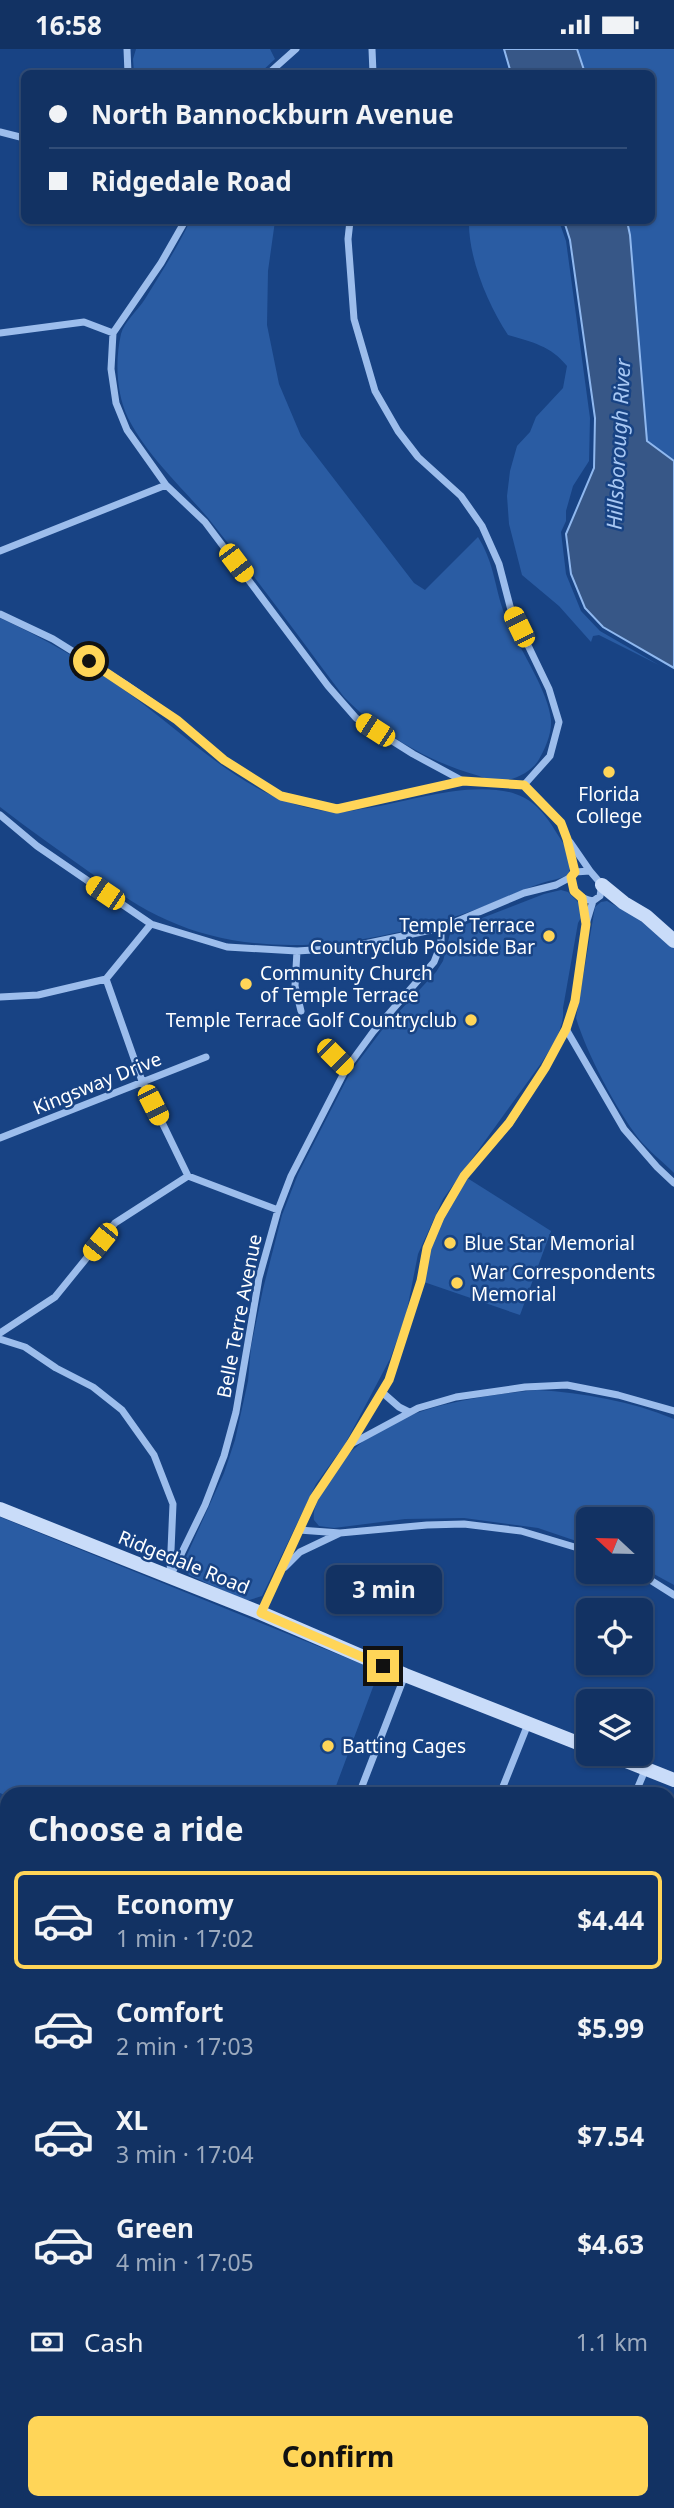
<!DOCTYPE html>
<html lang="en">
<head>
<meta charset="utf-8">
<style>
	:root { --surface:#123263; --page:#1f3e6c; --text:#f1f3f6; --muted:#9caabe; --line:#314d78; --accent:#ffd558 }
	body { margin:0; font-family:"Noto Sans",sans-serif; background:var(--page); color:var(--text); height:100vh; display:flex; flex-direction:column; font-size:26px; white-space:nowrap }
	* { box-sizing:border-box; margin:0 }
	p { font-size:23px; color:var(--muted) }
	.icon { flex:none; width:38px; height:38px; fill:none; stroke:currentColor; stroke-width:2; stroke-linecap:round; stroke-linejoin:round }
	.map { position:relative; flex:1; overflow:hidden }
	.details { position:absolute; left:0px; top:1738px; width:676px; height:723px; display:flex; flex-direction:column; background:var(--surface); border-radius:21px 21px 0 0; box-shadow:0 2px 5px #0004,0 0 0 2px var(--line) }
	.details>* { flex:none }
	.hud { position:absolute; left:21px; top:21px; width:634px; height:154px; border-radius:10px; box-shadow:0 2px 5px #0004,0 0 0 2px var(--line); display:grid; align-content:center; height:154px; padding:0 28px; background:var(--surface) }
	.needle { width:46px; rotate:292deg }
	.tools { position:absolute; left:576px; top:1458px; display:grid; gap:14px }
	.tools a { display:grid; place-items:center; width:77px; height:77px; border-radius:10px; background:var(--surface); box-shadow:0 2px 5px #0004,0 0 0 2px var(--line); font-size:35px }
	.end { position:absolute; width:32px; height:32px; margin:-16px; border:9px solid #ffd558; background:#111; box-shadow:0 0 0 4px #111 }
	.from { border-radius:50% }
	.bubble { position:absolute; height:49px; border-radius:10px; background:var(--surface); box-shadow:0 2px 5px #0004,0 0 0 2px var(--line); font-size:23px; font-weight:700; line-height:49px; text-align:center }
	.car { position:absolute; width:21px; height:42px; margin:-21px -10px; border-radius:9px; box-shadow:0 0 5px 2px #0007; background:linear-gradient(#f5c518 24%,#345 0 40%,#f5c518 0 76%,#345 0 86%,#f5c518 0) }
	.hud b { display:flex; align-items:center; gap:24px; height:66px; font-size:26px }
	.hud b+b { border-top:2px solid var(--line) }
	.hud i { width:18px; height:18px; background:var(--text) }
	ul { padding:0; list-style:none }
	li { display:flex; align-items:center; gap:21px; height:98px; margin:0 14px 10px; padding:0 14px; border:4px solid transparent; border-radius:10px }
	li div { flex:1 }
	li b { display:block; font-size:26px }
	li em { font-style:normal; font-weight:700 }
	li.selected { border-color:var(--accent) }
	li>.icon { width:63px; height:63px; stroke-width:1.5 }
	h2 { padding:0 28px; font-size:32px; line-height:84px }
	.pay { display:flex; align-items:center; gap:18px; height:77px; padding:0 28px; font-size:26px }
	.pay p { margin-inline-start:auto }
	.button { display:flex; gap:14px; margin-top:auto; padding:14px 28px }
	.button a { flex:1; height:80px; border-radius:10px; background:var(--accent); color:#111; font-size:28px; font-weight:700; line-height:80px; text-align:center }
	.status { display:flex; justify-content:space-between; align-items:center; height:49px; padding:0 35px; background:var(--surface); direction:ltr }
	.status svg { height:19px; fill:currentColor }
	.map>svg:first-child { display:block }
	.green { fill:#2a5ca3 }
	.water { fill:#375787; stroke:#8fb8ef; stroke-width:2 }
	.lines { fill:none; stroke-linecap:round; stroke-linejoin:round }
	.street { stroke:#9cbdec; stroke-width:7 }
	.secondary { stroke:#c9dcf9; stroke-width:14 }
	.primary { stroke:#e2ecff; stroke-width:18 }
	.route { stroke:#ffd558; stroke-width:9 }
	.poi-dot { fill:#ffd558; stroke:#184384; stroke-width:2.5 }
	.labels { text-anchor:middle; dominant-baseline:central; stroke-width:5; stroke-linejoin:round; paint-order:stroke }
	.poi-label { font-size:19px; fill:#fff; stroke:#184384; text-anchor:start }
	.street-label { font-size:19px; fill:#fff; stroke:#184384 }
	.water-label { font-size:21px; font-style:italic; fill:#a8c8f4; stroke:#184384 }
</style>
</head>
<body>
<div class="status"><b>16:58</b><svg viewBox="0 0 49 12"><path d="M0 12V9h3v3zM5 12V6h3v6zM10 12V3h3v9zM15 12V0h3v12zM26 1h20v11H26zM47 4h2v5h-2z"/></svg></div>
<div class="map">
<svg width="674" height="2459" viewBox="0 0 674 2459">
	<rect width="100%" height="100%" fill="#184384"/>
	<path class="green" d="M136 0H270L275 10 260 24H134L133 10Z
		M577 0H674V412L647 392 630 186 627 172H651V24H585Z
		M190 172H275L268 222 267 276 279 335 301 387 414 534 425 541 478 488C493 512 494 532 502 558 513 592 548 638 551 671 552 684 545 701 538 712 530 724 513 732 497 732 491 732 482 728 476 726 429 713 378 683 344 648 299 588 255 527 208 469 180 436 148 408 128 369 116 344 115 311 121 285 124 273 138 261 145 250 161 224 177 199 190 172Z
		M469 172H559L566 192 590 369 589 412 573 437 566 462V472L561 483 566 525 581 562 600 582 659 616 599 586 593 587 591 593 559 557 522 526 509 475 507 447 510 422 517 397 530 383 536 368 563 339 567 317C551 297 532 293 508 286 488 256 468 208 469 172Z
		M0 569C44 589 85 613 124 641 189 686 252 759 337 763 346 764 358 760 368 759 413 752 500 721 537 758 544 765 551 774 556 783 566 798 574 809 568 826 560 830 551 831 542 834 516 843 490 856 463 865 370 896 259 913 167 871 141 860 118 843 95 827 63 804 31 782 0 758Z
		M561 841 568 843 582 857 583 865 578 874 563 959C565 979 552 997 542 1013L443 1150 418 1205 406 1266 390 1310 345 1395 316 1435 262 1547 246 1552 189 1526 184 1520 186 1508 224 1424 235 1391 248 1332 251 1298 263 1240 282 1166 298 1125 351 1022 382 981 436 923 443 912 451 881 544 845Z
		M607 852 650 876 674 899V1124C663 1113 649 1102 639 1090 616 1060 587 1005 576 969L595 858 601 853Z
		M464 1127 551 1182 520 1266 421 1232 427 1199Z
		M537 1341C584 1344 631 1352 674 1370V1536L641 1518 640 1470H588V1496L538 1479 464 1469 405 1470 334 1479 319 1477 314 1471C312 1459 320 1448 326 1437 364 1362 462 1349 537 1341Z
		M0 1468 379 1622 333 1745H7V1747L0 1744Z"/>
	<path class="water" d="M504 0H577L585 24H511Z
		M564 172H627L630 186 647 392 674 412V619L603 578 585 559 571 525 566 485 594 419 595 369 570 191Z"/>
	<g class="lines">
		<path class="street" d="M127 0 128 24
			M372 0 373 24
			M269 24 296 0
			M0 83 24 89
			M185 172 161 214 113 284 111 320 116 354 127 381 166 436 205 473 328 637 356 669 413 705 463 732 524 736 561 774 567 790 575 823
			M350 172 348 190 354 270 375 342 398 382 418 408 461 447 482 477 499 515 511 561 549 640 559 673 550 707 524 736
			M0 284 84 273 113 284
			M0 502 166 436
			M0 565 53 590 125 635 177 671 224 711 281 747 337 760 462 732
			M0 766 37 797 151 875 227 898 297 902 345 899 441 879 524 844 556 836 571 828 575 823 590 822 602 836 600 847 593 852C578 849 574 844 571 828
			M570 793 590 822
			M151 875 106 930 142 1032 188 1127
			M297 902 295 937 301 962
			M0 948 38 946 106 930
			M566 980 624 1080 657 1118 674 1134
			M323 996 346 1020
			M0 1089 206 1008
			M0 1284 55 1248 115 1174 188 1127 278 1161
			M0 1290 25 1298 56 1319 93 1338 122 1361 154 1406 173 1455 170 1524
			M383 1344 399 1358 409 1363
			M353 1394 418 1359 456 1348 525 1338 567 1336 618 1346 674 1362
			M299 1481 340 1484
			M285 1518 300 1503 340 1484 427 1476 464 1475 521 1482 588 1502
			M636 1522 674 1546
			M170 1528 205 1456 224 1407 236 1363 259 1229 278 1161 291 1127 346 1020 373 983 434 913 441 895V879
			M261 1564 314 1449 351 1394 389 1331 421 1232 427 1199 440 1169 464 1127 509 1075 545 1019 566 980 575 952 586 875 593 852
			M359 1745 405 1626
			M500 1745 528 1675
			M635 1745 646 1719
			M0 2408 7 2411
			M21 2459 23 2454
			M163 2459 165 2454"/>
		<path class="secondary" d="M602 836 624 854 646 867 674 892
			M0 1460 261 1564 405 1626 588 1698
			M606 1704 674 1731"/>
		<path class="primary" d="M668 2035 674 2022
			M668 2085 674 2069
			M0 2091 7 2093
			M0 2110 7 2113
			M668 2362 674 2364
			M668 2383 674 2385
			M479 2459 481 2454
			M501 2459 504 2454"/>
	</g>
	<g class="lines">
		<path class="route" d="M89 612 177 671 224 711 281 747 337 760 463 732 524 736 561 774 567 790 575 823 571 828 574 842 582 849 586 875 575 952 566 980 545 1019 509 1074 464 1127 440 1168 427 1199 421 1232 389 1331 351 1394 314 1449 261 1564 383 1617"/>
	</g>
	<g class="poi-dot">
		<circle cx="609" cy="723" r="7"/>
		<circle cx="549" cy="887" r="7"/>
		<circle cx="246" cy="935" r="7"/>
		<circle cx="471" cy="971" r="7"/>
		<circle cx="450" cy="1194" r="7"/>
		<circle cx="457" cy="1234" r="7"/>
		<circle cx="328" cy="1697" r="7"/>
	</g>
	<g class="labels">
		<g class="poi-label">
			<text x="609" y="745" text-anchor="middle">Florida<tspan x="609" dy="22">College</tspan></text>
			<text x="535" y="876" text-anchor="end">Temple Terrace<tspan x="535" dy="22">Countryclub Poolside Bar</tspan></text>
			<text x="260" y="924">Community Church<tspan x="260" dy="22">of Temple Terrace</tspan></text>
			<text x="457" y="971" text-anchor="end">Temple Terrace Golf Countryclub</text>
			<text x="464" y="1194">Blue Star Memorial</text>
			<text x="471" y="1223">War Correspondents<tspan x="471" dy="22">Memorial</tspan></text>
			<text x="342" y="1697">Batting Cages</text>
		</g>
		<g class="street-label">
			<text transform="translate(97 1034) rotate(-22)">Kingsway Drive</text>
			<text transform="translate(239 1267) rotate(-79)">Belle Terre Avenue</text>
			<text transform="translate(184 1513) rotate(22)">Ridgedale Road</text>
		</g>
		<g class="water-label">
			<text transform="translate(618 395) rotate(-87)">Hillsborough River</text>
		</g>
	</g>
</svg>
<div class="tools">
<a><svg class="needle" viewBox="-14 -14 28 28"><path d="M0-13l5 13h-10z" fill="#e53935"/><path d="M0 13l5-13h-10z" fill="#9caabe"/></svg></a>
<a><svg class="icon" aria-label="locate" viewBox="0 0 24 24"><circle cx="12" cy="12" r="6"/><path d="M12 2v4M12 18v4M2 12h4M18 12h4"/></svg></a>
<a><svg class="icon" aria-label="layers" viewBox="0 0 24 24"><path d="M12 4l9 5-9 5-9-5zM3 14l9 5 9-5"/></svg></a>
</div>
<i class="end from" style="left:89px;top:612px"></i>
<i class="end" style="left:383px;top:1617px"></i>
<div class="bubble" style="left:326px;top:1516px;width:116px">3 min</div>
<i class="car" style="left:236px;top:514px;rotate:143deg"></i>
<i class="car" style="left:519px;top:578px;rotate:334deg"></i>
<i class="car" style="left:375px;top:681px;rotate:303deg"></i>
<i class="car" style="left:105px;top:844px;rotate:304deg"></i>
<i class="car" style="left:335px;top:1008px;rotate:135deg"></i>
<i class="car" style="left:153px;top:1056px;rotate:153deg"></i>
<i class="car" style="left:100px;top:1193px;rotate:219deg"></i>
<div class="hud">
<b><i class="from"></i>North Bannockburn Avenue</b>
<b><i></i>Ridgedale Road</b>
</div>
<section class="details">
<h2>Choose a ride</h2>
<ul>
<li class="selected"><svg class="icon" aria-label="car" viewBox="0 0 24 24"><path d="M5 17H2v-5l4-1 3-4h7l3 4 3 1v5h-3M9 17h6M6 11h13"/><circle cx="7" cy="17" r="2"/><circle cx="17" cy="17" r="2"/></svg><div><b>Economy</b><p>1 min · 17:02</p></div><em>$4.44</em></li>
<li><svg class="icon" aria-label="car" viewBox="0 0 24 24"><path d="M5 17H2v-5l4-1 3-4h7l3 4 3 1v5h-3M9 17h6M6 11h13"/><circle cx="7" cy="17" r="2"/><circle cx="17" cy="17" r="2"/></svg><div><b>Comfort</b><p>2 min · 17:03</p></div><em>$5.99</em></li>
<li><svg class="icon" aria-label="car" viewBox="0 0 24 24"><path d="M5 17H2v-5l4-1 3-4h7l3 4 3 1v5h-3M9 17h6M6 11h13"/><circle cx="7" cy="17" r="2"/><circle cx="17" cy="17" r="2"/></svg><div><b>XL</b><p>3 min · 17:04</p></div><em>$7.54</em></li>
<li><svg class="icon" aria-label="car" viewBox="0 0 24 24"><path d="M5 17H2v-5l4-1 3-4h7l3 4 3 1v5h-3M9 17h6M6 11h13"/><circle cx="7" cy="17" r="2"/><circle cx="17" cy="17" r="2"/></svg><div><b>Green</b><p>4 min · 17:05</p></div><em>$4.63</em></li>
</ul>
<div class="pay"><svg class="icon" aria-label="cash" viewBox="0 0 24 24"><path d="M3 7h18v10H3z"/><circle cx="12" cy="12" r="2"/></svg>Cash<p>1.1 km</p></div>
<div class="button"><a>Confirm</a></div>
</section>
</div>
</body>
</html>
